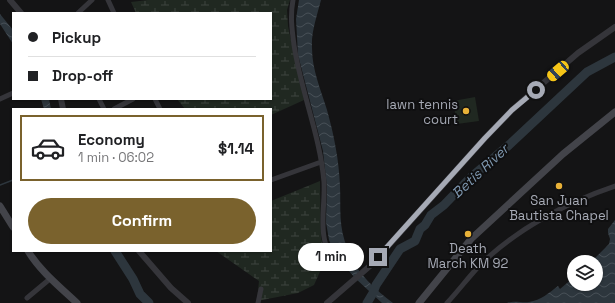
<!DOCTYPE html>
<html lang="en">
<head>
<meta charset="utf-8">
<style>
	:root { --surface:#fff; --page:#f2f2f2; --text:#202124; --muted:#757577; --line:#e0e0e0; --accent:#7a622d }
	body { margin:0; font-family:"Space Grotesk",sans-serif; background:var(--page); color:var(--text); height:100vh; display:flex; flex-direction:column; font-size:15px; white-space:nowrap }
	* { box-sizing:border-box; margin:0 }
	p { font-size:13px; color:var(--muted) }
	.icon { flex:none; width:22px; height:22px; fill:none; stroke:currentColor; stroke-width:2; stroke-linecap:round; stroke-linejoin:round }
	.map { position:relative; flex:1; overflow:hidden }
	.drawer { position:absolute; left:12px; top:108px; width:260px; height:144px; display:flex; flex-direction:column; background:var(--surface); border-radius:0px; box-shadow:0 1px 3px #0004 }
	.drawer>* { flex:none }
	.guide { position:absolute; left:12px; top:12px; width:260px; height:88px; border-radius:0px; box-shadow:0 1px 3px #0004; display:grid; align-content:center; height:88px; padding:0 16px; background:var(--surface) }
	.controls { position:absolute; left:567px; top:255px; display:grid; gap:8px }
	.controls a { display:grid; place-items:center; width:36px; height:36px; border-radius:50%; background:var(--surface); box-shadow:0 1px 3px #0004; font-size:20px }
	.end { position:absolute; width:18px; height:18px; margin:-9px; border:5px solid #a6aab5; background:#111; box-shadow:0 0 0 2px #111 }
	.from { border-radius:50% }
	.bubble { position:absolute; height:28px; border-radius:14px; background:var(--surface); box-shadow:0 1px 3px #0004; font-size:13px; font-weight:600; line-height:28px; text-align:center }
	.car { position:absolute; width:12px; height:24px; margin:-12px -6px; border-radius:5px; box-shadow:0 0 3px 1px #0007; background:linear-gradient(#f5c518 24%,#345 0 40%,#f5c518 0 76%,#345 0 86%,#f5c518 0) }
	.guide b { display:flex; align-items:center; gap:14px; height:38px; font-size:15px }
	.guide b+b { border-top:1px solid var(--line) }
	.guide i { width:10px; height:10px; background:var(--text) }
	ul { padding:7px 0 0; list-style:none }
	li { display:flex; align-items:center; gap:12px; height:66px; margin:0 8px 6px; padding:0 8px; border:2px solid var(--line); border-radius:0px }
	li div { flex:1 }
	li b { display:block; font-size:15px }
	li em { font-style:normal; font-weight:600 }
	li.on { border-color:var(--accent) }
	li>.icon { width:36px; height:36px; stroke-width:1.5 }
	.primary-button { display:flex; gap:8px; margin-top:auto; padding:8px 16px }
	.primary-button a { flex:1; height:46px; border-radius:24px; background:var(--accent); color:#fff; font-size:16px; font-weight:600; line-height:46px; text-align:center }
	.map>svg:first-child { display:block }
	.wetland { fill:url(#wetland-marsh) }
	.pitch { fill:#202821 }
	.water { fill:url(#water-waves) }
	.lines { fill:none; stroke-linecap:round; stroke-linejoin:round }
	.stream { stroke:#2d363d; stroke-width:1.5 }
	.river { stroke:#2d363d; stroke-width:9 }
	.minor { stroke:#35353a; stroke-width:5 }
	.tertiary { stroke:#35353a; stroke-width:6 }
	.secondary { stroke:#43444a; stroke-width:7 }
	.route { stroke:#a6aab5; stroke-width:5 }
	.poi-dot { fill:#e9b238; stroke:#0f0f10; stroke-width:1.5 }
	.labels { text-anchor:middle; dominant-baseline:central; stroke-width:4; stroke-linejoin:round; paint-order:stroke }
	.poi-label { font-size:13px; fill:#a6aab5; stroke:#0f0f10 }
	.water-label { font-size:14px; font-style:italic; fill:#7e97af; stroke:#0f0f10 }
</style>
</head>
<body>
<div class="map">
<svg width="615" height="303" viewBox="0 0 615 303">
	<defs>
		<pattern id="wetland-marsh" width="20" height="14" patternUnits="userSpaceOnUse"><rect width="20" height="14" fill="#202821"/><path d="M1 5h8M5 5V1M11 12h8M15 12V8" fill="none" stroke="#3d443f"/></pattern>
		<pattern id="water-waves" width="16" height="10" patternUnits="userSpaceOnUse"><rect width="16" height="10" fill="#2d363d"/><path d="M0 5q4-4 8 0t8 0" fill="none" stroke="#485057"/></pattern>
	</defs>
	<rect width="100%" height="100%" fill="#141415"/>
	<path class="wetland" d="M148 0H290L287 10 288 26 304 100 271 115V109H185L177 99H271V13H136L131 2Z
		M320 181 321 238 327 256 314 285 298 293 257 301 259 281 216 251H271V201Z"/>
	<path class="pitch" d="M475 97 479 121 457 124 453 101Z"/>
	<path class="water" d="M299 0H321C317 16 311 32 312 48 312 70 321 90 327 110 334 135 339 160 340 186 341 207 338 228 348 249L347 251C356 271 375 290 393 303H382L355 278 336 256 329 240 326 222 327 187 323 151 298 55 296 19Z
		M0 14 13 30V44L0 24Z
		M41 99H49L51 109H44Z
		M615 220V303H507C515 300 521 303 529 302 541 300 549 293 558 286L560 289 574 277V284H596V262H591L609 244 610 239 608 233V229Z"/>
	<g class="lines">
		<path class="stream" d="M0 185 13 180"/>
		<path class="river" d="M115 251 133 279 140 294 149 303
			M367 303 373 293 376 285 400 249 415 241 420 229 425 225 431 215 444 205 469 179 509 145 587 72 615 57"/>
		<path class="minor" d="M108 0 114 13
			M293 0C290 16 292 30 294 45 301 92 320 135 324 182 325 201 321 219 324 237 325 245 329 253 332 260
			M78 13 92 0
			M0 99 13 93
			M99 99 104 109
			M155 99 160 109
			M114 109 133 99
			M271 180 321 162
			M27 298 51 278
			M258 303 261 289
			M447 303C458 291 468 278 479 266 515 230 567 202 615 186"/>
		<path class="tertiary" d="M10 0 21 13
			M61 99 63 109
			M139 251 171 288 188 303
			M327 303 371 265 485 138 512 110 578 53 615 27"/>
		<path class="secondary" d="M0 206 13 227
			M28 251C40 271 60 287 77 303
			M419 303 471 239 563 154 615 112"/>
	</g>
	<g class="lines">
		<path class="route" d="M378 257 485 138 512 110 536 90"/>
	</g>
	<g class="poi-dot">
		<circle cx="466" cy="111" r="4"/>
		<circle cx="559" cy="186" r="4"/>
		<circle cx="468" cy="234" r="4"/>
	</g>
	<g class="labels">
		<g class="poi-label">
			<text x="458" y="104" text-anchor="end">lawn tennis<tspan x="458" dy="15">court</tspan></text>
			<text x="559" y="200">San Juan<tspan x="559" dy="15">Bautista Chapel</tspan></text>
			<text x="468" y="248">Death<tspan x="468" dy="15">March KM 92</tspan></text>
		</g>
		<g class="water-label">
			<text transform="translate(480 171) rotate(-43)">Betis River</text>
		</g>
	</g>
</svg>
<div class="controls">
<a><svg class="icon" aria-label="layers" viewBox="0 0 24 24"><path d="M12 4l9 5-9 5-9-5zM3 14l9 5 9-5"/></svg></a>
</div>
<i class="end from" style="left:536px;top:90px"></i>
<i class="end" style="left:378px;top:257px"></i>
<div class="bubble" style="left:298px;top:243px;width:66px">1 min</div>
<i class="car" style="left:558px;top:71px;rotate:229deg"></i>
<div class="guide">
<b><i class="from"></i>Pickup</b>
<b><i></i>Drop-off</b>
</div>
<section class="drawer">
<ul>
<li class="on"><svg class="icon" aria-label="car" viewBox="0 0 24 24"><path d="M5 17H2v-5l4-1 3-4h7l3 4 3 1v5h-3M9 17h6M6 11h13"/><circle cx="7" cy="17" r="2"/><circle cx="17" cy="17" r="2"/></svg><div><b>Economy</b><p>1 min · 06:02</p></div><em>$1.14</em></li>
</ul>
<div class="primary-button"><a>Confirm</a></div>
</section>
</div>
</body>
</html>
